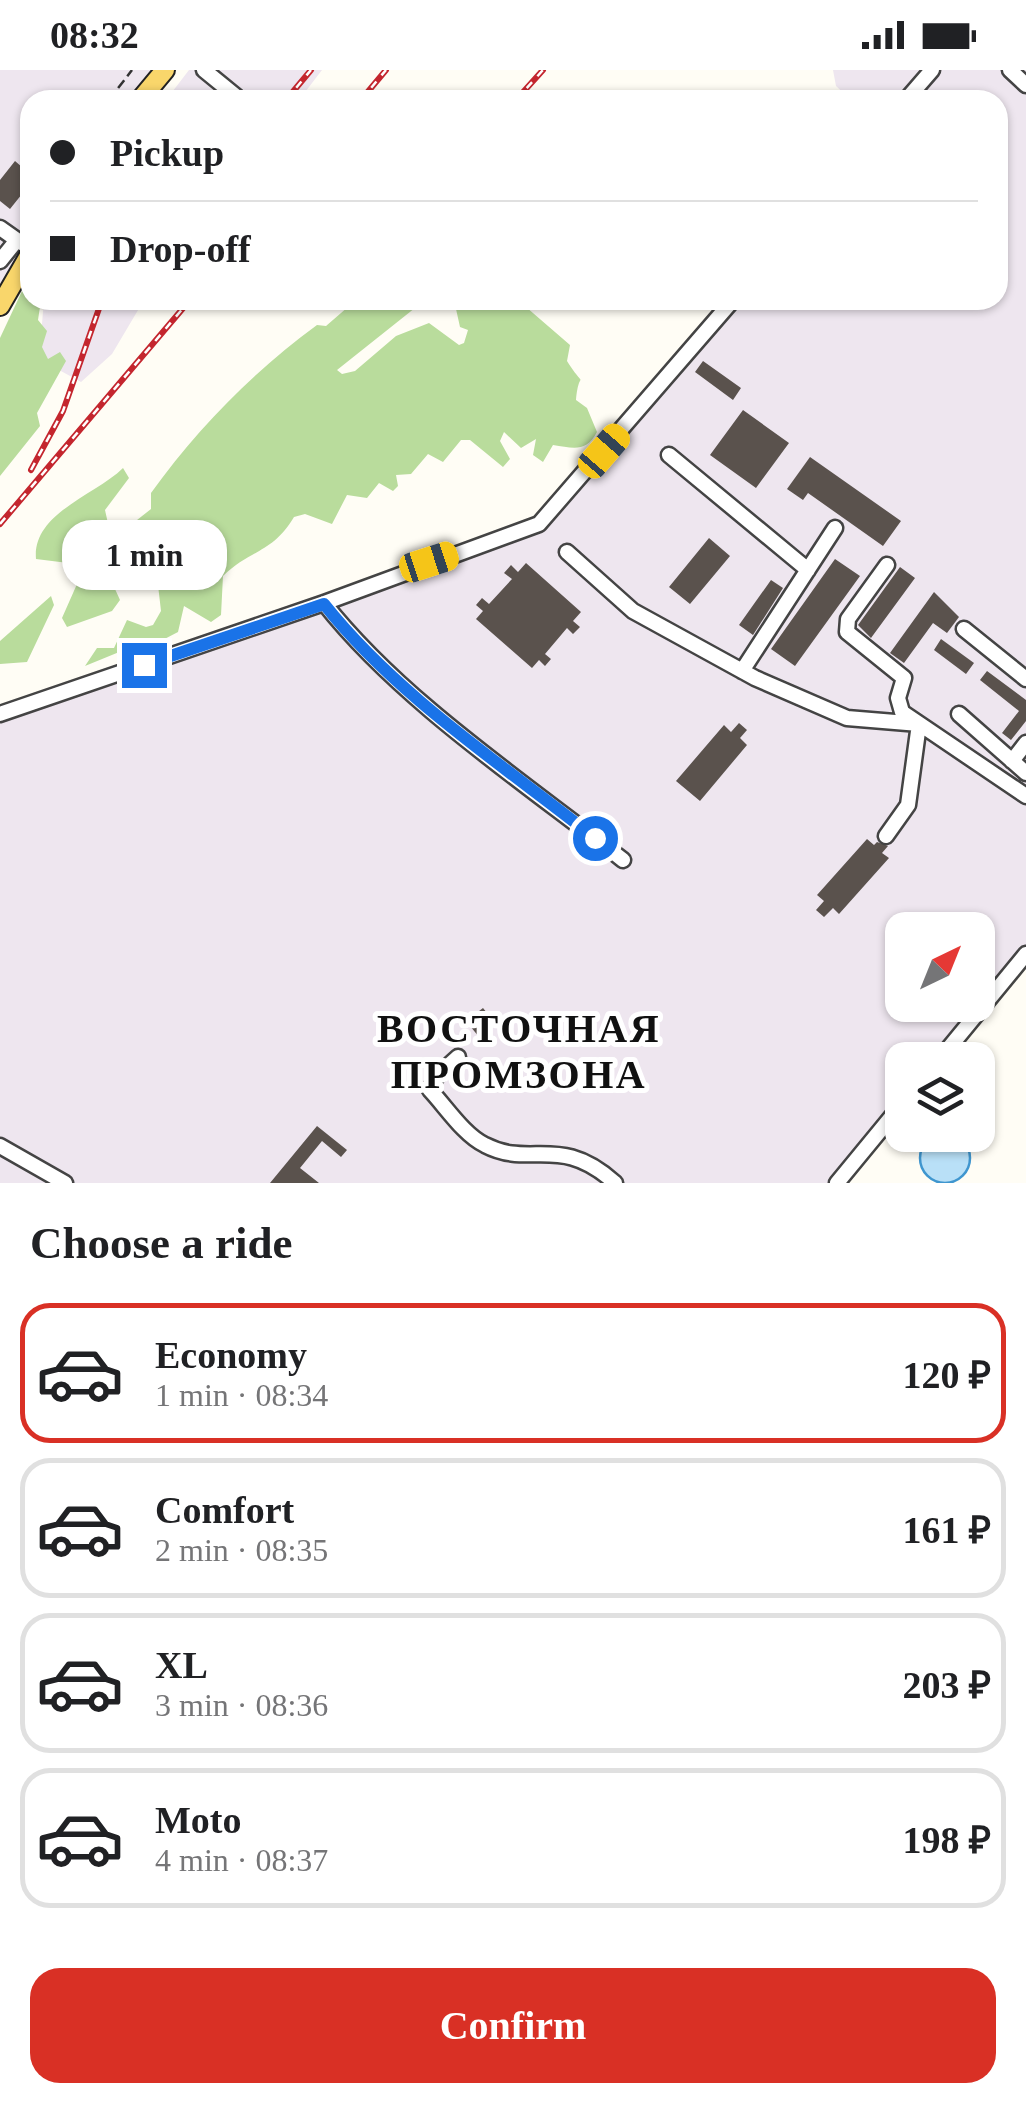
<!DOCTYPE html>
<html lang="en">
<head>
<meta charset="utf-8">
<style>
	:root { --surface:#fff; --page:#f2f2f2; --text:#202124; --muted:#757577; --line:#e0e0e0; --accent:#d93025 }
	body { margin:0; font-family:"Times New Roman",serif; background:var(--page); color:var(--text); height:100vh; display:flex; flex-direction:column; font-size:38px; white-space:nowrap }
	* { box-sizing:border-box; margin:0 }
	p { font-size:32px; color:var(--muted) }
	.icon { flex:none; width:55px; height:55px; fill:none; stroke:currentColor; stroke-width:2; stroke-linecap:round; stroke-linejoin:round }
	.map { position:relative; height:1113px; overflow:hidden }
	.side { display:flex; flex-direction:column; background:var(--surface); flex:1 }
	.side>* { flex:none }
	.guide { position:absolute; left:20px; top:20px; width:988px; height:220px; border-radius:30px; box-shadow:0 2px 8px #0004; display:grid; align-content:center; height:220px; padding:0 30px; background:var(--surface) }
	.needle { width:65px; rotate:43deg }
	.buttons { position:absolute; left:885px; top:842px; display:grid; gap:20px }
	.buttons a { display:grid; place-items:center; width:110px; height:110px; border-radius:20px; background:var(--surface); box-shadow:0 2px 8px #0004; font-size:50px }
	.end { position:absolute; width:45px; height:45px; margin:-22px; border:12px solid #1a73e8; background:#fff; box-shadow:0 0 0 5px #fff }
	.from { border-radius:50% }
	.bubble { position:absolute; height:70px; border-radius:30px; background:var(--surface); box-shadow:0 2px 8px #0004; font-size:32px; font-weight:700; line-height:70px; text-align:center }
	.car { position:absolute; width:30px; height:60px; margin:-30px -15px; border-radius:12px; box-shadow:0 0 8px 2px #0007; background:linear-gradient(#f5c518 24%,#345 0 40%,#f5c518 0 76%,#345 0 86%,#f5c518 0) }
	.guide b { display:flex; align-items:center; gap:35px; height:95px; font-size:38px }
	.guide b+b { border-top:2px solid var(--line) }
	.guide i { width:25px; height:25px; background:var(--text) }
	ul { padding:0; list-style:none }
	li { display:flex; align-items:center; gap:30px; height:140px; margin:0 20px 15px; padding:0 10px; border:5px solid var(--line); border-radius:30px }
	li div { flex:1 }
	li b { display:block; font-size:38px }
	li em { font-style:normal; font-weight:700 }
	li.selected { border-color:var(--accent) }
	li>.icon { width:90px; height:90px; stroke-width:1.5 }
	h2 { padding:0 30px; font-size:45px; line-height:120px }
	.cta { display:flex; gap:20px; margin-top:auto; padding:20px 30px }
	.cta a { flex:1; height:115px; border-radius:30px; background:var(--accent); color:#fff; font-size:40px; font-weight:700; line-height:115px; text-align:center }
	.status { display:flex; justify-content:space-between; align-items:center; height:70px; padding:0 50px; background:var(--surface); direction:ltr }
	.status svg { height:28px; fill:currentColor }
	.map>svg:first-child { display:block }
	.industrial { fill:#eee6ef; fill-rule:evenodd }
	.forest { fill:#b9dc9c }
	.water { fill:#b9e0f7; stroke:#3f96cf; stroke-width:2.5 }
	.building { fill:#5a524d }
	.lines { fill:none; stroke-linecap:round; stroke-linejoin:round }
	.minor-casing { stroke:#444; stroke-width:19 }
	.major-casing { stroke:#222; stroke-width:22 }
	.path { stroke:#333; stroke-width:2.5; stroke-dasharray:10 5; stroke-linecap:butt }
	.minor { stroke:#fff; stroke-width:14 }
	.major { stroke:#f9d66b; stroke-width:18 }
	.rail-casing { stroke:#c4262e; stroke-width:6 }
	.rail { stroke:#fff; stroke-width:2.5; stroke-dasharray:8; stroke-linecap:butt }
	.route { stroke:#1a73e8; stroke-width:12 }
	.labels { text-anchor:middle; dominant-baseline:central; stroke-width:10; stroke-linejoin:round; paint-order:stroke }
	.district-label { font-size:40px; font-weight:bold; letter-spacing:2.5px; fill:#111; stroke:#fff }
</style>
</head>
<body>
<div class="status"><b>08:32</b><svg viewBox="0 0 49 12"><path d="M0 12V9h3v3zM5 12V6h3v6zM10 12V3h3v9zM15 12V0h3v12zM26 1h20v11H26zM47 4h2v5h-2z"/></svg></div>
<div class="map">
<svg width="1026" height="1113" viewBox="0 0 1026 1113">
	<rect width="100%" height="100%" fill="#fffdf5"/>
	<path class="industrial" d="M0 0H165L140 30H30V184L0 236Z
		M189 0H322L299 30H166Z
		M833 0H1026V884L939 990H902V1034L837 1113H0V644L524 461 733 230H998V30H851L836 16ZM902 860H978V935H902Z
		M44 230H144L112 284 81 312 39 289Z"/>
	<path class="forest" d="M30 204V230H41L38 250 47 261 42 277 48 289 60 282 66 291 37 343 40 356 0 406V268Z
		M356 230H425L337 300 342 304 355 301 396 266 429 253 459 275 464 273 468 260 460 257 454 230H524L526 237 570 275 567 291C588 324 579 295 576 330L587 338 597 362C586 383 573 378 553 375L543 392 533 385 536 369 521 378 504 362 500 371 510 389 503 397 470 370H461L443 392 428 384 411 404 396 405 398 416 393 421 379 413 367 428 347 425 332 454 305 444 294 447C273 483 249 480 223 506L221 545 211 552 184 536 178 562 153 575 129 578 85 596 97 578H114L127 550 146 557 153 555 161 541 158 515 153 512 125 520 127 507 104 476 151 439V423C197 359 253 302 317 255L326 256Z
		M123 398 129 408 105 440 109 458 71 483 68 493 36 489C32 443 96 425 123 398Z
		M94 492 110 508 120 530 112 541 67 557 62 548 81 505Z
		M51 526 54 535 27 592 0 594V571Z"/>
	<path class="water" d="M920 1088a25 25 0 1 1 50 0a25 25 0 1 1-50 0Z"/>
	<path class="building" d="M15 91 30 104V114L10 139 0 131V110Z
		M703 291 741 318 733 330 695 302Z
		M743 340 789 373 756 418 710 385Z
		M810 387 901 451 883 476 808 423 803 430 787 419Z
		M709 468 730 486 690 534 669 517Z
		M835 489 860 506 795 596 771 579Z
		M526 493 581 542 573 551 580 557 573 564 567 558 545 584 551 589 545 596 539 590 532 598 476 549 483 541 476 535 482 528 489 534 512 509 504 503 511 495 518 502Z
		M900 497 915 508 871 568 858 555Z
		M771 510 783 518 753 565 739 555Z
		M934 522 959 547 947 563 933 553 904 593 890 583Z
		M941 569 974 593 966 604 934 580Z
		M987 601 1026 630V651L1011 670 1002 663 1019 641 980 610Z
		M739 653 747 660 740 668 747 675 700 731 676 711 724 655 731 662Z
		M867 769 874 775 877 772 888 776 882 783 889 788 839 844 833 838 824 847 816 840 824 831 817 825Z
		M483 938 496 954 479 967 466 951Z
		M317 1056 347 1080 341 1087 322 1071 300 1098 319 1113H270Z"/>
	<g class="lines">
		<defs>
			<path id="minor" d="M204 0 237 27
				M1010 0 1026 15
				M906 30 932 0
				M0 158 17 170
				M0 191 17 170 30 178
				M669 385 808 500
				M567 482 633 541 755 608 847 648 919 654 908 735 886 766
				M887 495 848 549 847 562 904 608 898 628 902 642 1026 726
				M324 533C400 630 525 713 623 790
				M964 559 1026 609
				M742 601 835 458
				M0 644 324 533 539 454 733 230
				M959 644 1026 703
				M1012 691 1026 673
				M458 987 436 1007 430 1020C446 1037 464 1065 485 1075 531 1099 560 1063 615 1113
				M939 990 1026 884
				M0 1076 65 1113
				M837 1113 902 1034"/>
			<path id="major" d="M140 30 165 0
				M0 236 30 184"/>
		</defs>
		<use href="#minor" class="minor-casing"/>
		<use href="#major" class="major-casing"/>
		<path class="path" d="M109 30 132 0"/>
		<use href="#minor" class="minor"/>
		<use href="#major" class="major"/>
		<defs>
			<path id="rail" d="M286 30 311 0
				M361 30 386 0
				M516 30 543 0
				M31 400 63 341 102 230
				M0 454 190 230"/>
		</defs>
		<use href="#rail" class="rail-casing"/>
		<use href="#rail" class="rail"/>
	</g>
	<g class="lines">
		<path class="route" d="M144 595 324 534C397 626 503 695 595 768"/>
	</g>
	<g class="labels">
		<g class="district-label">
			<text x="519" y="958">ВОСТОЧНАЯ<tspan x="519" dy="46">ПРОМЗОНА</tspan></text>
		</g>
	</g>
</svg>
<div class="buttons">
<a><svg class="needle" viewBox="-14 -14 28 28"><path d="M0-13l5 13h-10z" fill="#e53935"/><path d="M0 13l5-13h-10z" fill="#757577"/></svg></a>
<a><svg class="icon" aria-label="layers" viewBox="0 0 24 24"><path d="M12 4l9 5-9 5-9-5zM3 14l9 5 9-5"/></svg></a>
</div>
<i class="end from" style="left:595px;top:768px"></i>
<i class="end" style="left:144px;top:595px"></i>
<div class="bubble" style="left:62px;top:450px;width:165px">1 min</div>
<i class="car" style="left:604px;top:381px;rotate:41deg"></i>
<i class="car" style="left:429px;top:492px;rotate:72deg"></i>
<div class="guide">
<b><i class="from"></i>Pickup</b>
<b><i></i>Drop-off</b>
</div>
</div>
<section class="side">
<h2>Choose a ride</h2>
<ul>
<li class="selected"><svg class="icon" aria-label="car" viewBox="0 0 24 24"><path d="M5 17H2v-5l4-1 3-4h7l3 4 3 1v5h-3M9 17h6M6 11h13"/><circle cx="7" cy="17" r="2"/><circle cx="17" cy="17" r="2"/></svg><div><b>Economy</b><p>1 min · 08:34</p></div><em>120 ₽</em></li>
<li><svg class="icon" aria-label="car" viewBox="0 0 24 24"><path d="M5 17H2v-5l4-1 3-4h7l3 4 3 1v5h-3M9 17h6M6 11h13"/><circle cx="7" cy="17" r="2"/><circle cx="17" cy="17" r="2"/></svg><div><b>Comfort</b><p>2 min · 08:35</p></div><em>161 ₽</em></li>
<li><svg class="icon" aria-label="car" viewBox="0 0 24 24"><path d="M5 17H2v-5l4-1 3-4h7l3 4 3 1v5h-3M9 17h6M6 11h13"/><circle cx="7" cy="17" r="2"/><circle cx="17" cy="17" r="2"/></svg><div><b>XL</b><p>3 min · 08:36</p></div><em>203 ₽</em></li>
<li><svg class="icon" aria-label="car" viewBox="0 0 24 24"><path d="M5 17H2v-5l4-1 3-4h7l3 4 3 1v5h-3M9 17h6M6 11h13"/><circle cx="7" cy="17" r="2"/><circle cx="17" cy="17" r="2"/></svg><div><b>Moto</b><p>4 min · 08:37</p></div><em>198 ₽</em></li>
</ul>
<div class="cta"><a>Confirm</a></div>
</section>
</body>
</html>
